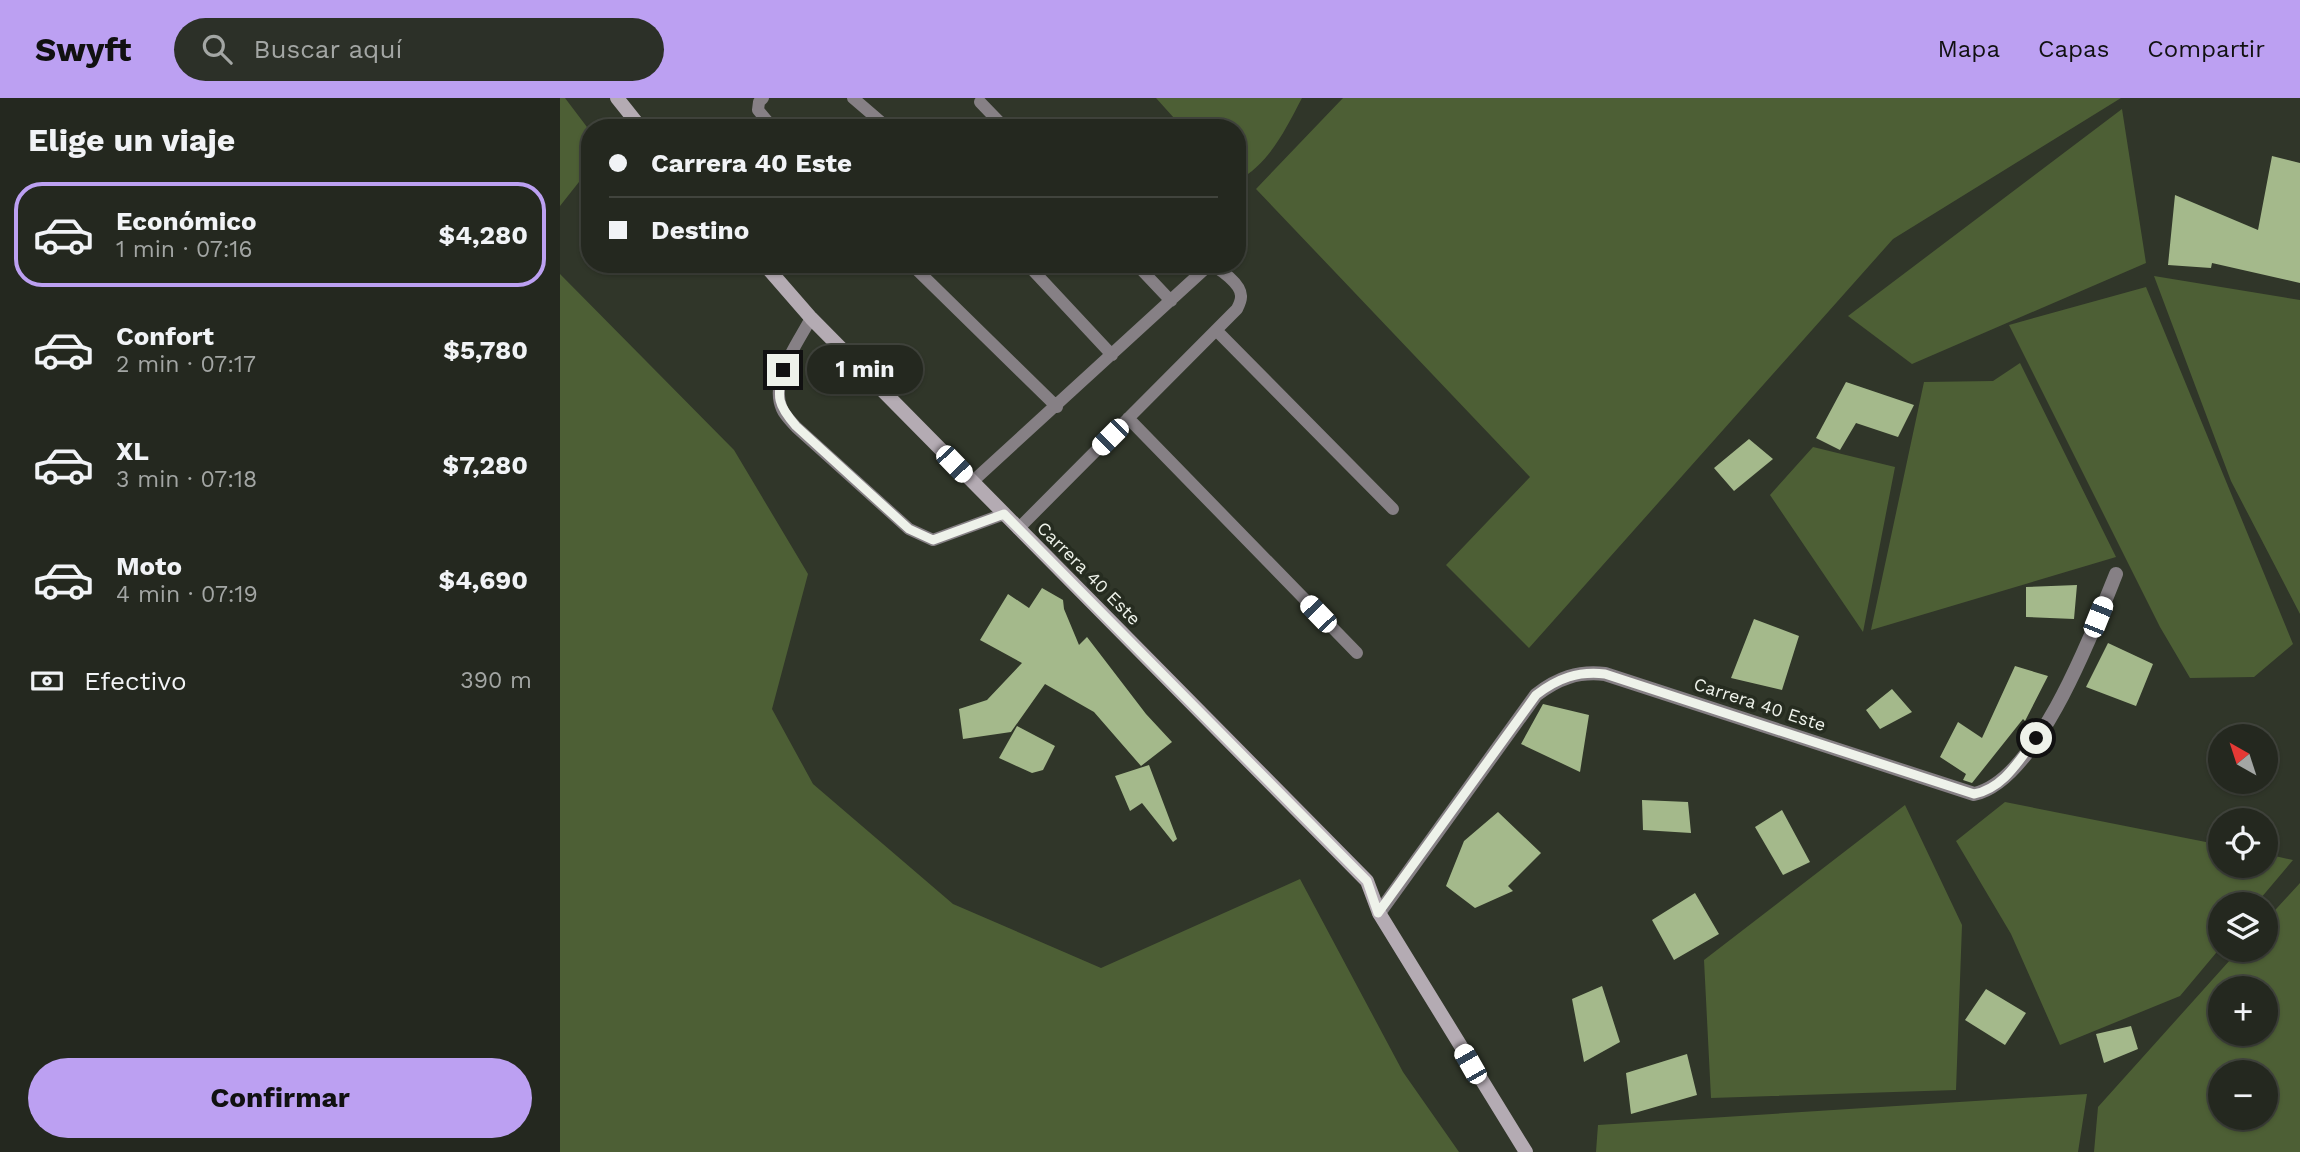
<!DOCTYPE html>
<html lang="es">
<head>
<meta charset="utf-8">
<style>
	:root { --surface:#24281f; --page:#2c3028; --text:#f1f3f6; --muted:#a3a6a4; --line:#41443d; --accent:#bca0f2 }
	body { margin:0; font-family:"Work Sans",sans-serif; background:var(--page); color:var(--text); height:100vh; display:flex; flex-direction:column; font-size:26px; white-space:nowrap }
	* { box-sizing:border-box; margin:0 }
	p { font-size:23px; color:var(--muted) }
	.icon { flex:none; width:38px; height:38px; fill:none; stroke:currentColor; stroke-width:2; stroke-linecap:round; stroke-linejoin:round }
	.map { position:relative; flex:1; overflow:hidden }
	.panel { display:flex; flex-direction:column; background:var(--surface); width:560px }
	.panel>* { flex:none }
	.guide { position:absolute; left:21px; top:21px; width:665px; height:154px; border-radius:28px; box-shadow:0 2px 5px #0004,0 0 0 2px var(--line); display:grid; align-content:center; height:154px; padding:0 28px; background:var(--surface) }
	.needle { width:46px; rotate:321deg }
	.buttons { position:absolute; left:1648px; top:626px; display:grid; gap:14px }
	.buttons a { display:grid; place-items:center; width:70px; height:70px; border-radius:50%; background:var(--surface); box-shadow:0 2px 5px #0004,0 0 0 2px var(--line); font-size:35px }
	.end { position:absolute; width:32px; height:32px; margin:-16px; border:9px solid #eef2ea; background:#111; box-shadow:0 0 0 4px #111 }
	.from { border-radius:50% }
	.bubble { position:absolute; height:49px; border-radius:24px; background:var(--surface); box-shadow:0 2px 5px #0004,0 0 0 2px var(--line); font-size:23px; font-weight:700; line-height:49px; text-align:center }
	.car { position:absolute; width:21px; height:42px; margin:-21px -10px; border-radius:9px; box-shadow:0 0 5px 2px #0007; background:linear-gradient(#fff 24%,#345 0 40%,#fff 0 76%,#345 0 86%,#fff 0) }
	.guide b { display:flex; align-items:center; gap:24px; height:66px; font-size:26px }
	.guide b+b { border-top:2px solid var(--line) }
	.guide i { width:18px; height:18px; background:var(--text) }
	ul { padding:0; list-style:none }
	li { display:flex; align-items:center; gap:21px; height:105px; margin:0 14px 10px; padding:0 14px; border:4px solid transparent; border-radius:28px }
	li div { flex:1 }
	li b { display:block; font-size:26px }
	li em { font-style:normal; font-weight:700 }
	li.current { border-color:var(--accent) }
	li>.icon { width:63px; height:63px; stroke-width:1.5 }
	h2 { padding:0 28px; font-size:32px; line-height:84px }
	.pay { display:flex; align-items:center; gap:18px; height:77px; padding:0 28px; font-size:26px }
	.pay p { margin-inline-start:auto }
	.button { display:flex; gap:14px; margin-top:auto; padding:14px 28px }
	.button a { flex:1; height:80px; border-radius:42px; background:var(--accent); color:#111; font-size:28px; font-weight:700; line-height:80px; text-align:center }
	header { display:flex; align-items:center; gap:42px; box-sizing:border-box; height:98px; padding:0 35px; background:var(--accent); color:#111 }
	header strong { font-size:33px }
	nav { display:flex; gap:38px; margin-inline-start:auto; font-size:24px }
	.search { width:490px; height:63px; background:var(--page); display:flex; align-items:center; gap:18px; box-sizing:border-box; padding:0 24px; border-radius:38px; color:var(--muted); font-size:26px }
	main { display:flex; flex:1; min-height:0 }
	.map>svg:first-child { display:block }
	.green { fill:#4d5f35; fill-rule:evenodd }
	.building { fill:#a4b98b }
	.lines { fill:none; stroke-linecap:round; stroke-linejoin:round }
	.lane { stroke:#868085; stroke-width:12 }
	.street { stroke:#868085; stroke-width:14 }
	.secondary { stroke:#b4abb3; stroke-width:14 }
	.route { stroke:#eef2ea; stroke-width:9 }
	.labels { text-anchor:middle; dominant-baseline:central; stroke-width:7; stroke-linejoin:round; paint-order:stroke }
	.street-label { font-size:18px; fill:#eef2ea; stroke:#262c20 }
</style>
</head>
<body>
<header>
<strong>Swyft</strong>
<div class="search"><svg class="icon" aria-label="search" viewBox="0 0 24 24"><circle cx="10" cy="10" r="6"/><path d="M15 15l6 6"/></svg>Buscar aquí</div>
<nav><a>Mapa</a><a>Capas</a><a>Compartir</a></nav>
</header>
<main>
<section class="panel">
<h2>Elige un viaje</h2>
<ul>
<li class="current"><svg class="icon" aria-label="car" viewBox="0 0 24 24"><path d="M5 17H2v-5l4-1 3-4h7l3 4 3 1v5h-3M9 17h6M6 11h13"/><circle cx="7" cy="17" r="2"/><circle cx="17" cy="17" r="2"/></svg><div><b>Económico</b><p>1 min · 07:16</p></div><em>$4,280</em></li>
<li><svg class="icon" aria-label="car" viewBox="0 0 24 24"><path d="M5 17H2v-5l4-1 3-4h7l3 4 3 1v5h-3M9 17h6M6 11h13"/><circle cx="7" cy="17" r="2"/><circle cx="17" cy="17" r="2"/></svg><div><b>Confort</b><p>2 min · 07:17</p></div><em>$5,780</em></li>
<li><svg class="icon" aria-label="car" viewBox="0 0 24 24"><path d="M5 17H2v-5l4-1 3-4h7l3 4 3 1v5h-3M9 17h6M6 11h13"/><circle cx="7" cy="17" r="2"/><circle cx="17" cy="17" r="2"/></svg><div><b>XL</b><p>3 min · 07:18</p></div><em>$7,280</em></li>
<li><svg class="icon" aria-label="car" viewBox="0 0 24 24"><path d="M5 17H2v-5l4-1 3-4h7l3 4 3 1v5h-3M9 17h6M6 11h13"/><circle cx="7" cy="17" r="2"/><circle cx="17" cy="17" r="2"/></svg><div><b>Moto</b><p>4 min · 07:19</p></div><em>$4,690</em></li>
</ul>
<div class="pay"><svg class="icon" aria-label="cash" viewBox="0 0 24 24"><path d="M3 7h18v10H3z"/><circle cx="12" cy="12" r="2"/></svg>Efectivo<p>390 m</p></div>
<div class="button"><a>Confirmar</a></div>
</section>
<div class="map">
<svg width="1740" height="1054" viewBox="0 0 1740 1054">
	<rect width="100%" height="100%" fill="#303629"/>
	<path class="green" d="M0 0H5L30 33V70L0 108Z
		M596 0H742C725 32 710 65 677 83V30H623Z
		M783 0H1561L1333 141 969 550 886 467 970 379 696 91Z
		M1562 11 1586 165 1352 266 1288 218Z
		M0 176 174 352 248 476 212 611 253 686 393 806 541 870 740 781 843 974 899 1054H0Z
		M1594 178 1740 202V516L1671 383Z
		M1586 189 1733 546 1694 579 1630 580 1600 529 1449 227Z
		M1460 265 1556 459 1311 532 1364 284 1433 283Z
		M1253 349 1335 369 1303 534 1210 397Z
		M1445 704 1661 747V768H1706V756L1733 762 1695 807H1661V849L1620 898 1500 947 1451 836 1396 743Z
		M1345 707 1402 827 1396 992 1151 1000 1144 862Z
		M1740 785V1054H1534L1538 1009 1679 852H1706V822ZM1661 891H1706V936H1661ZM1661 975H1706V1020H1661Z
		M1527 996 1518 1054H1036L1038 1027Z"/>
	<path class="building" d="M1712 58 1740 65V185L1652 165 1651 170 1608 167 1615 97 1698 132Z
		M1286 284 1354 307 1338 339 1296 325 1280 352 1256 340Z
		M1189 341 1213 361 1174 393 1154 370Z
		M1517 487 1514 521 1466 519V489Z
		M482 490 503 502 504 511 519 547 527 539 586 616 612 644 581 668 534 614 485 586 451 634 403 641 399 611 427 602 462 565 420 542 448 496 469 510Z
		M1194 521 1239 538 1222 592 1171 580Z
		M1548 545 1593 566 1576 608 1526 589Z
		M1455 568 1488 578 1465 623 1463 621 1412 685 1403 682 1406 676 1380 659 1398 624 1422 640Z
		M1332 591 1352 614 1320 631 1306 612Z
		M983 606 1029 617 1020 674 961 646Z
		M457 628 495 648 483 672 472 675 439 660Z
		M589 667 617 741 613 744 582 705 570 713 555 678Z
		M1082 702 1128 704 1131 735 1083 732Z
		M1222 712 1250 764 1223 777 1195 729Z
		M938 714 981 755 948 788 953 793 915 810 886 788 904 743Z
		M1135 795 1159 836 1114 862 1092 822Z
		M1042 888 1060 944 1024 964 1012 901Z
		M1426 891 1466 915 1445 947 1405 922Z
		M1571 928 1578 951 1544 965 1536 936Z
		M1127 956 1137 997 1071 1016 1066 975Z"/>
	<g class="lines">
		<path class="lane" d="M203 0 199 4 198 12 213 30
			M293 0 328 30
			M420 4 445 30
			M351 166 497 309
			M467 166 552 257
			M576 166 611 203
			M251 220C238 245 209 282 222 311 225 318 231 323 236 329L349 431 373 442 444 416
			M656 232 833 411
			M568 320 797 555
			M412 384 648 168C659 168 682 187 681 199 681 203 679 207 677 211L458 431"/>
		<path class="street" d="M819 815 976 597C998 580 1018 573 1045 576L1414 696C1477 683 1534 531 1556 476"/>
		<path class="secondary" d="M57 0 81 30
			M204 166 251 220 807 783 819 815 966 1054"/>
	</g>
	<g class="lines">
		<path class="route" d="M223 272C217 300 217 306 236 328L349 431 373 442 444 416 807 783 818 815 976 597C998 580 1018 573 1045 576L1414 696C1444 690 1459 662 1476 640"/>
	</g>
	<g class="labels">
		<g class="street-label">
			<text transform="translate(529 475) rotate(45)">Carrera 40 Este</text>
			<text transform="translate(1200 606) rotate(18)">Carrera 40 Este</text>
		</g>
	</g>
</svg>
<div class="buttons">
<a><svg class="needle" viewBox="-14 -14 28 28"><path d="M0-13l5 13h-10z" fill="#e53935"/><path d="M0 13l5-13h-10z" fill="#a3a6a4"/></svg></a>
<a><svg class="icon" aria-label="locate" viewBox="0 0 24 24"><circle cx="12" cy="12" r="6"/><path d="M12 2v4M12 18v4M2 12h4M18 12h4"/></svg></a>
<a><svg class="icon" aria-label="layers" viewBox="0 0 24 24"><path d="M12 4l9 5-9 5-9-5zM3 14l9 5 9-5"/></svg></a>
<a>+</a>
<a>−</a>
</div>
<i class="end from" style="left:1476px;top:640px"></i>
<i class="end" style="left:223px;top:272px"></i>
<div class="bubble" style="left:247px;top:247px;width:116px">1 min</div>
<i class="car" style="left:550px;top:339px;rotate:225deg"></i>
<i class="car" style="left:394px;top:366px;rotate:136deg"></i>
<i class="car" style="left:758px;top:516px;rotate:316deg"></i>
<i class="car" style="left:1538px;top:519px;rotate:22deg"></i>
<i class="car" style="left:910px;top:966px;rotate:330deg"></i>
<div class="guide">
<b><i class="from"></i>Carrera 40 Este</b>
<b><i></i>Destino</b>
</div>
</div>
</main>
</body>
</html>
